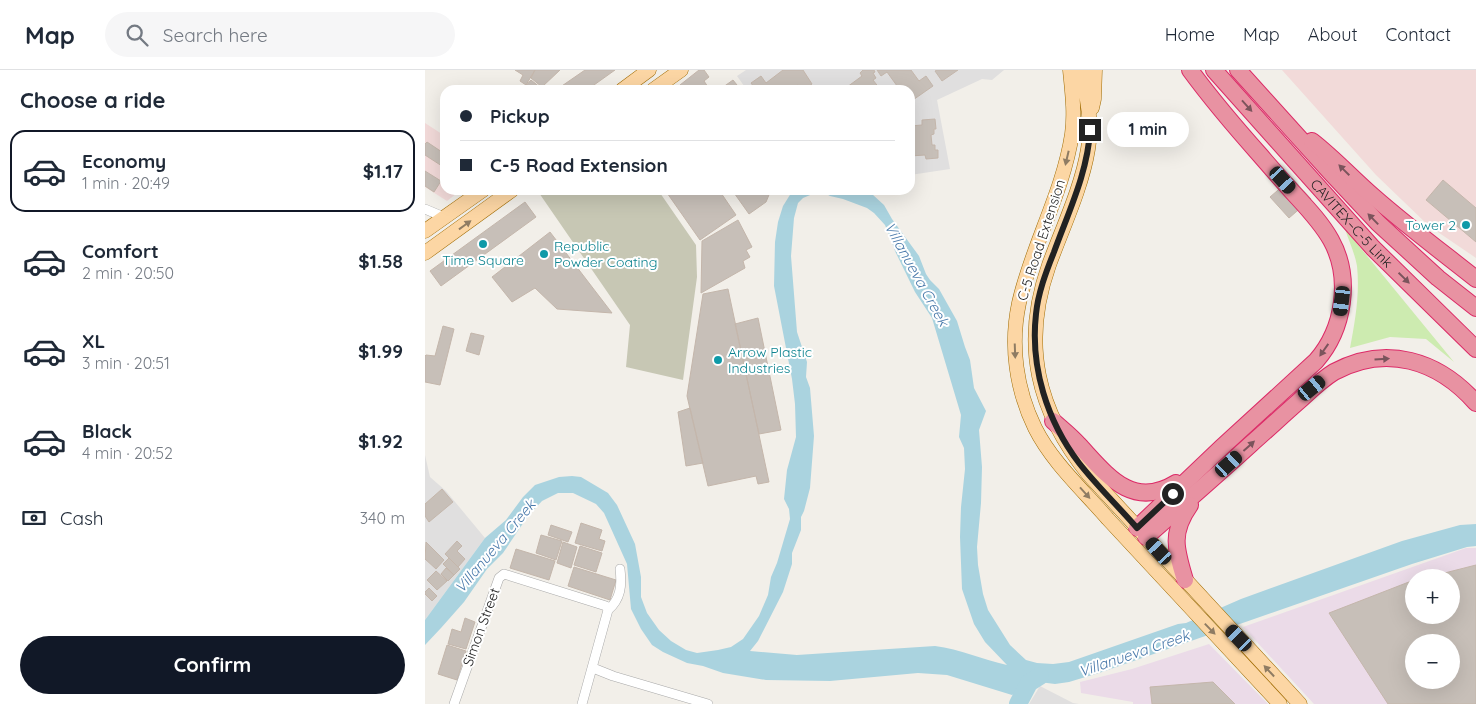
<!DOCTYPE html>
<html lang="en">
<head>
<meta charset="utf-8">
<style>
	:root { --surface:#fff; --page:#f6f6f7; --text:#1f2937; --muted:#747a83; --line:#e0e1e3; --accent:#111827 }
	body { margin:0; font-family:Quicksand,sans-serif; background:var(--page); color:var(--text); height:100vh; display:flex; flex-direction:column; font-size:19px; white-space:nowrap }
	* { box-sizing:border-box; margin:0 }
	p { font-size:16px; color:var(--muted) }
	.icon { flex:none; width:28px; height:28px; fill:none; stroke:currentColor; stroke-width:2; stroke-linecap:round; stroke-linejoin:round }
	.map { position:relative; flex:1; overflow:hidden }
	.details { display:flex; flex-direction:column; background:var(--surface); width:425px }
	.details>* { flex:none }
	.top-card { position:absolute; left:15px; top:15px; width:475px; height:110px; border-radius:15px; box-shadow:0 5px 20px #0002; display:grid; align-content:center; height:110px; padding:0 20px; background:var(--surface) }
	.buttons { position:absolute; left:980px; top:499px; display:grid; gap:10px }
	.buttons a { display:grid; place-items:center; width:55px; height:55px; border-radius:50%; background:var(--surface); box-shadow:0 5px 20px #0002; font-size:25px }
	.end { position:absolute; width:22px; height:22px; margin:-11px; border:6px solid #222; background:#fff; box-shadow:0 0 0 2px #fff }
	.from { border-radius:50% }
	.bubble { position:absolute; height:35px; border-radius:18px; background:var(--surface); box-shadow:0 5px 20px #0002; font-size:16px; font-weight:800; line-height:35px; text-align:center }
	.car { position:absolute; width:15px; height:30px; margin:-15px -8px; border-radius:6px; box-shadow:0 0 4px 1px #0007; background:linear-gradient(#222 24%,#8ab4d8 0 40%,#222 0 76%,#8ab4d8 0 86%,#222 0) }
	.top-card b { display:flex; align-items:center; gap:18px; height:48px; font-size:19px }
	.top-card b+b { border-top:1px solid var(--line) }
	.top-card i { width:12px; height:12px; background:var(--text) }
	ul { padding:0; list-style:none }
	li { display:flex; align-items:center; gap:15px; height:82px; margin:0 10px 8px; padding:0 10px; border:2px solid transparent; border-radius:15px }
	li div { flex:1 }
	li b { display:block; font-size:19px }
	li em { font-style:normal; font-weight:800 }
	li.on { border-color:var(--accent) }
	li>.icon { width:45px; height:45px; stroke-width:1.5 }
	h2 { padding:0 20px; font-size:22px; line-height:60px }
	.pay { display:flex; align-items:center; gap:12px; height:55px; padding:0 20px; font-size:19px }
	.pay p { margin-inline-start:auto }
	.primary-button { display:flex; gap:10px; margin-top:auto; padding:10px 20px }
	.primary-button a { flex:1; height:58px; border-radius:30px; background:var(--accent); color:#fff; font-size:20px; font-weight:800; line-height:58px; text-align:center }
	header { display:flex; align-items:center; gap:30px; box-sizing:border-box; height:70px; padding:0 25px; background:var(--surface); border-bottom:1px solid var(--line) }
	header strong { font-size:24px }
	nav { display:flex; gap:28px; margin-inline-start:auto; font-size:18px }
	.search { width:350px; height:45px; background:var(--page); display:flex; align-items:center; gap:12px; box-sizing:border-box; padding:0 18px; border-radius:28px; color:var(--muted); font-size:19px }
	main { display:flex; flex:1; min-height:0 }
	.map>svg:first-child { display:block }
	.residential { fill:#e0dfdf }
	.commercial { fill:#f2dad9 }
	.industrial { fill:#ebdbe8; fill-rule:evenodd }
	.construction { fill:#c7c7b4 }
	.grass { fill:#cdebb0 }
	.water { fill:#aad3df; fill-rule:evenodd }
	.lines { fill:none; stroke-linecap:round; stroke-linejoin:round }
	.river { stroke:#aad3df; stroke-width:18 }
	.building { fill:#c7bfb8; stroke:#c4b6ab; fill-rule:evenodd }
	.minor-casing { stroke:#a9a9a9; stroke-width:10 }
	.primary-casing { stroke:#a06b00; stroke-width:15 }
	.motorway-casing { stroke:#dc2a67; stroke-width:18 }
	.minor { stroke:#fff; stroke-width:9 }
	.primary { stroke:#fcd6a4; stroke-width:14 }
	.motorway { stroke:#e892a2; stroke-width:16 }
	.oneway { fill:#7b545c }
	.oneway2 { fill:#8f7c63 }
	.route { stroke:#222; stroke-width:6 }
	.culture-dot { fill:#0f9aa8; stroke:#fff; stroke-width:2 }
	.labels { text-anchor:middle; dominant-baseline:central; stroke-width:4; stroke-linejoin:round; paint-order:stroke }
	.street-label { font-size:14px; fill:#222; stroke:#fff }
	.culture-label { font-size:14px; fill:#0d838f; stroke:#fff; text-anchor:start }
	.water-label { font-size:15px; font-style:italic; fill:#4a7aab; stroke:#fff }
</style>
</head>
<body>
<header>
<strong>Map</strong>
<div class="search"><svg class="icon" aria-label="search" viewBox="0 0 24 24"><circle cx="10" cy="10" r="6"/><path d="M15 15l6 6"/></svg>Search here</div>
<nav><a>Home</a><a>Map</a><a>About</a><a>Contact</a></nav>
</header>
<main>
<section class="details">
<h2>Choose a ride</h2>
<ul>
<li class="on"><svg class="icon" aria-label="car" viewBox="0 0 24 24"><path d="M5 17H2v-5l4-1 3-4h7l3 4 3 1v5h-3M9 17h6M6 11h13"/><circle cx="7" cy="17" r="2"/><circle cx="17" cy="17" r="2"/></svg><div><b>Economy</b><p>1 min · 20:49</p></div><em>$1.17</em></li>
<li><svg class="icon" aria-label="car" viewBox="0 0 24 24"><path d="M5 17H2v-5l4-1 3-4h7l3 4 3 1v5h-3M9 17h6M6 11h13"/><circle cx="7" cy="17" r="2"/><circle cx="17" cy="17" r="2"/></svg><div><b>Comfort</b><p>2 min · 20:50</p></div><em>$1.58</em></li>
<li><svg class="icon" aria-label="car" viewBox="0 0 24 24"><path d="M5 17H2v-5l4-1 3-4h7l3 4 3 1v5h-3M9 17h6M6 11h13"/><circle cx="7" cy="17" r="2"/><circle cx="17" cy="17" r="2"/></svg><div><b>XL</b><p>3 min · 20:51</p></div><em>$1.99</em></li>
<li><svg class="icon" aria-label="car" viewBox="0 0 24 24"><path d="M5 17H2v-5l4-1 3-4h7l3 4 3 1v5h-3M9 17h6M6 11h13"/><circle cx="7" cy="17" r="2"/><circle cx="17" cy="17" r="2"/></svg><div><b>Black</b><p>4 min · 20:52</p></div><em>$1.92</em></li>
</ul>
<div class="pay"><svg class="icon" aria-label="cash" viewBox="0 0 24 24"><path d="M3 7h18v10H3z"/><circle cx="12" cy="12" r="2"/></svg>Cash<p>340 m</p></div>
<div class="primary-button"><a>Confirm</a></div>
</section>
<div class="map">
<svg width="1051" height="634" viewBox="0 0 1051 634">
	<rect width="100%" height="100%" fill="#f2efe9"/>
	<path class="residential" d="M321 0H579L567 10 557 9 512 30 525 99 485 105V20H322L312 6Z
		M0 385 5 407 21 421 60 468 0 550Z
		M615 616 648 633 654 634H604Z"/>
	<path class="commercial" d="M857 0H1051V188L1004 156 951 105Z
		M0 53 20 66V120H36L22 131 0 117Z"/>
	<path class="industrial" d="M1041 478H1051V634H889L818 557ZM989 508H1026V545H989ZM989 572H1026V610H989Z
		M784 574 843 634H708V632L656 623 655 612 707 599Z"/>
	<path class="construction" d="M112 120H233L271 175 272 207 258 310 201 297 205 255Z"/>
	<path class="grass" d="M920 159 1029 292 1001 269 965 267 925 278C930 252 935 224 932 196 930 184 924 171 920 159Z"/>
	<path class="water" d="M368 120H427L438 124H447L459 135 467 149 494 186 501 204 505 210 514 219 532 251 540 277 545 290 549 318 561 341 554 360 557 397 556 433 552 477 553 495 558 524 563 540 585 575 601 590 612 593 628 594 644 592 753 554 761 553 816 529 977 471 1035 455 1051 454V476L1042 477 987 494 677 602 644 612 630 614 614 612 587 625 522 605 493 603 405 611 341 610 298 603 278 596 262 593 238 582 227 575 216 559 206 539 202 494 179 443 171 434 148 423H133L117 431 103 446 78 483 62 499 39 532 16 558 0 575V550L60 468 81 450 98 427 110 415 134 407 147 406 156 407 183 423 192 435 210 474 216 507V527L222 543 234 560 246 571 261 580 272 583 293 580 306 577 318 569 334 546 343 525 346 507 352 493 365 449 364 439 359 429 362 400 371 367 370 334 367 309 349 216 350 172 353 152 358 136ZM398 122 405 126 418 129 442 138 449 143 460 155 465 167 470 181 490 222 507 248 536 345 534 367 539 378 540 399 536 437 535 467 537 519 549 554 560 572 582 595C558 590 535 579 510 576L372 585 325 581 333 571 358 522 367 494V483L376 460V447L379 441 385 418 389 366 385 318 381 307 382 292 372 262 366 186 369 148 373 133 378 128 390 123Z"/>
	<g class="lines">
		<path class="river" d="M593 634 604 613 615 606"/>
	</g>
	<path class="building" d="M90 0H110L101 15 95 11 98 5Z
		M110 0H135L117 17 106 8Z
		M160 0H190L162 20H131Z
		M274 0H279L284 7 279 11 283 17 279 20H258L255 15Z
		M358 0H378L387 14 379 20H377L373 15 366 20H331L326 13 336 6 341 13Z
		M438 0H449L450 2 448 3 451 8 448 10 455 19 458 17 460 20H418L437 6 435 3Z
		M452 0H486L494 11 501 6 508 16 485 32V20H475L462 2 456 6Z
		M512 0H533L517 11 510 1Z
		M106 10 116 18 114 20H97Z
		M308 10 316 20H294Z
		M510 49 511 59H509V64L506 65 507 75H510V80H513V88L501 89 500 85 485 86V56L497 55V50Z
		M2 72 20 84V98L0 85V74Z
		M0 101 16 111 9 122 0 116Z
		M867 108 886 129 864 148 845 127Z
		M1018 110 1051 138V172L1001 130Z
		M240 120H294L311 145 275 170Z
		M307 120H346L341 132 324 144Z
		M100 132 111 147 16 216 5 201Z
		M313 150 327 177 321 180 325 187 318 191 320 198 276 223 277 171Z
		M125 162 187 243 132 239 110 218 87 232 67 207Z
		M303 219 344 412 333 414 331 406 283 416 262 326 278 224Z
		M333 248 356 360 334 364 310 254Z
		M18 256 29 259 15 315 0 312V286L1 285 10 286Z
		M46 263 59 266 54 285 41 281Z
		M265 338 278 393 261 396 253 342Z
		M17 419 28 432 4 452 0 446V434Z
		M156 453 177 460 174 469 180 471 177 481 150 473Z
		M126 455 147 462 143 472 123 465Z
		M116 465 137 471 131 490 111 483Z
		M32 471 37 476 32 481 40 489 33 497 20 484Z
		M1 472 19 490 11 499 0 489Z
		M138 472 152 477 146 498 132 493Z
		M155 476 177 483 171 502 149 495Z
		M91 479 130 491 124 510 85 498Z
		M24 488 35 499 29 505 18 494Z
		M1051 495V634H963L904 543 989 510V545H1026V508H1000ZM989 572H1026V610H989Z
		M149 497 191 510 185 530 143 516Z
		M21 498 29 505 23 511 16 504Z
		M11 501 22 511 12 520 2 510Z
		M4 518 12 526 7 531 0 524V522Z
		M40 548 50 552 41 579 23 574 27 559 36 562Z
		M22 575 41 581 32 610 13 604Z
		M788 612 810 634H727L725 617Z"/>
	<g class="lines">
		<defs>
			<path id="minor" d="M0 139 19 147
				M183 540C196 529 197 515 195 499
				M168 598 188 606 283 634
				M29 634 74 508 79 504 181 536 183 540
				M157 634 183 540"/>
			<path id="primary" d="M645 0C647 21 650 43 647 64 638 123 607 175 594 233 585 275 591 319 610 358 627 392 658 420 683 449 740 511 798 572 855 634
				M657 0C661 26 668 53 663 79 657 117 637 159 624 195 596 274 612 341 664 405L875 634
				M197 20 224 0
				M228 20 256 0
				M667 38 669 29 670 0
				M0 161 58 120
				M0 183 87 120"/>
			<g id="motorway">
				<path id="s1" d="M789 0 948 178 1051 279"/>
				<path d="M813 0 906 103 953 153 1013 208 1051 238"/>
				<path d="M887 71C909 88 928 109 949 127 982 156 1017 182 1051 209"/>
				<path d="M628 351C637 359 646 366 654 375 682 405 707 440 751 413"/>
				<path d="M712 458 797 377 891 291C919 259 927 208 906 170 897 154 885 141 873 128 860 114 848 100 835 85 811 58 787 30 765 0"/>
				<path d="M721 467C756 436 791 406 826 374 842 360 858 345 874 331 885 321 896 310 909 302 961 274 1013 290 1051 333"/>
				<path d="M760 510C751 480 745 463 765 435"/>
			</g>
		</defs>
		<use href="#minor" class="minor-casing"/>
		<use href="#primary" class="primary-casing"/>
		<use href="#motorway" class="motorway-casing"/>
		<use href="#minor" class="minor"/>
		<use href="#primary" class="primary"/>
		<use href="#motorway" class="motorway"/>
	</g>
	<defs><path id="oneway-solid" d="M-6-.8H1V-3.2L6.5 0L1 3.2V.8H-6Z" transform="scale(1.25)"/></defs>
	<g class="oneway">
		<use href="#oneway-solid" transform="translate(822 36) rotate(48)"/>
		<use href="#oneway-solid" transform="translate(919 100) rotate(-135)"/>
		<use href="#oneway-solid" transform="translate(948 149) rotate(-134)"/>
		<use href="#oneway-solid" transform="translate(979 208) rotate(44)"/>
		<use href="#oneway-solid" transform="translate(899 280) rotate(125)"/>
		<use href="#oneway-solid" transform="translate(957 289) rotate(-4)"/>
		<use href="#oneway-solid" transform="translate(824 376) rotate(-42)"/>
	</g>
	<g class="oneway2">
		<use href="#oneway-solid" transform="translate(642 88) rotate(103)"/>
		<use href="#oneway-solid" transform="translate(40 155) rotate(-36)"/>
		<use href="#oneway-solid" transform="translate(590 281) rotate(88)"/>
		<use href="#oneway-solid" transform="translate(660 423) rotate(48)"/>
		<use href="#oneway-solid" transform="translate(785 559) rotate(46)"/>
		<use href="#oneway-solid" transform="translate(844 601) rotate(-133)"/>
	</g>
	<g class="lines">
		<path class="route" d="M665 60C663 102 643 143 629 182 621 202 613 223 611 244 605 297 622 351 654 393 672 416 693 436 712 458L748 424"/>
	</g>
	<g class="culture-dot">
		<circle cx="1041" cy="155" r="5"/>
		<circle cx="58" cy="174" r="5"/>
		<circle cx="119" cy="184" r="5"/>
		<circle cx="293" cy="290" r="5"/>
	</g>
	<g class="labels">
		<g class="street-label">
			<text stroke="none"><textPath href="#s1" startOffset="206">CAVITEX–C-5 Link</textPath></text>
			<text transform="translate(616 170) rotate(-72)">C-5 Road Extension</text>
			<text transform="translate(56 557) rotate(-70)">Simon Street</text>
		</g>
		<g class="culture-label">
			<text x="1031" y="155" text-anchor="end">Tower 2</text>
			<text x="129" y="176">Republic<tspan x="129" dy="16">Powder Coating</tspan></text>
			<text x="58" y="190" text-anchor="middle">Time Square</text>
			<text x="303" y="282">Arrow Plastic<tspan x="303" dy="16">Industries</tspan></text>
		</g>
		<g class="water-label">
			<text transform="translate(492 204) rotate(61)">Villanueva Creek</text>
			<text transform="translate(70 476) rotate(-50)">Villanueva Creek</text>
			<text transform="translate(709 583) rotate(-19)">Villanueva Creek</text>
		</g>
	</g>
</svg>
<div class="buttons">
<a>+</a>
<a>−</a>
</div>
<i class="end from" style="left:748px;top:424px"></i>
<i class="end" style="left:665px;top:60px"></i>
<div class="bubble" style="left:682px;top:42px;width:82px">1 min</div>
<i class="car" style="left:858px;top:110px;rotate:138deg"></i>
<i class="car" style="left:917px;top:231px;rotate:187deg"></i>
<i class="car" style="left:887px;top:318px;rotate:51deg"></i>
<i class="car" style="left:804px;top:394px;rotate:48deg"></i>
<i class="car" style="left:734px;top:481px;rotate:318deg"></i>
<i class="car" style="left:814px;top:568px;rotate:316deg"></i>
<div class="top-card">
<b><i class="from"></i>Pickup</b>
<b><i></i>C-5 Road Extension</b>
</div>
</div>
</main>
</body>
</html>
